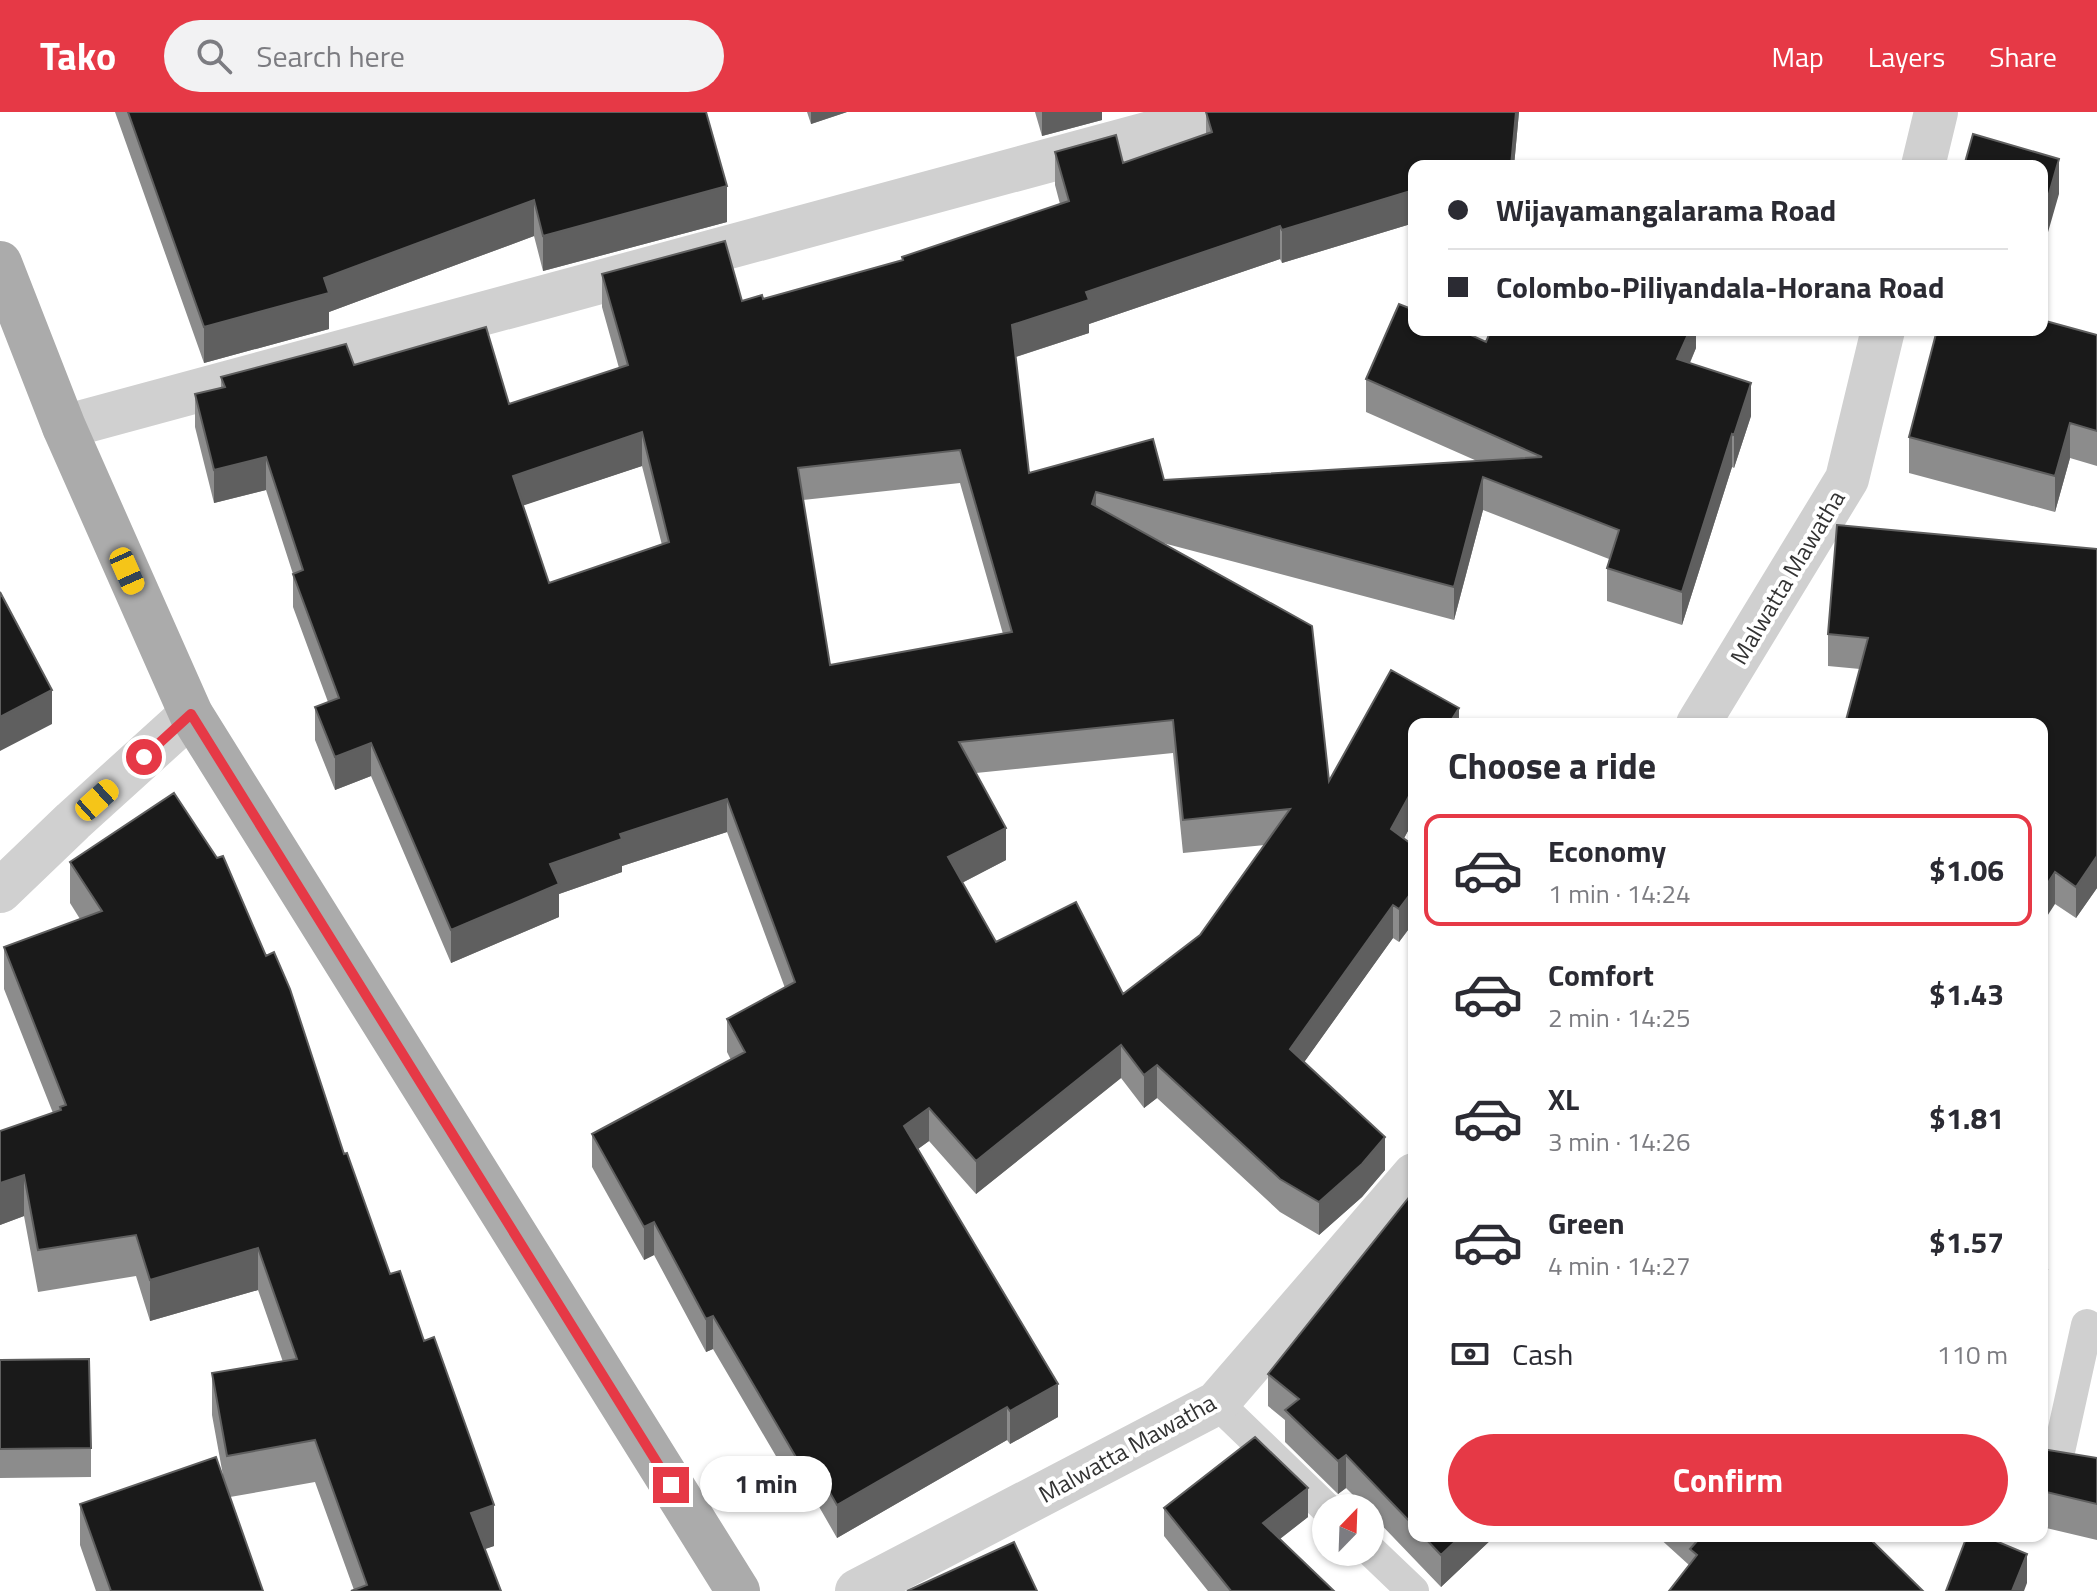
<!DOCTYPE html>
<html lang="en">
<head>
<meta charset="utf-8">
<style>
	:root { --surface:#fff; --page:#f2f2f3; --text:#2b2b33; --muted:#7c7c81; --line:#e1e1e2; --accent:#e63946 }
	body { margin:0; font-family:"Titillium Web",sans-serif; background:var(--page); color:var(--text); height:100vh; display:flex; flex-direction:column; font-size:30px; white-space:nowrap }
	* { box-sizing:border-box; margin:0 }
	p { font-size:26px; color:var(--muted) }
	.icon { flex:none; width:44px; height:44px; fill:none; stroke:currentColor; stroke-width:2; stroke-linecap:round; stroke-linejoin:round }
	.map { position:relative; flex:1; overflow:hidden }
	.side { position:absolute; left:1408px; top:606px; width:640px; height:824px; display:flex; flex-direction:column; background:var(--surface); border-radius:16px; box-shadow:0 2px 6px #0004 }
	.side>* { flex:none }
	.hud { position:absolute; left:1408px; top:48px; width:640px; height:176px; border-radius:16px; box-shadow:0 2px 6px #0004; display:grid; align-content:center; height:176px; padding:0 40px; background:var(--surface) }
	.needle { width:52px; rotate:23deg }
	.controls { position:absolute; left:1312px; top:1382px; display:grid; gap:16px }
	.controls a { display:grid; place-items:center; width:72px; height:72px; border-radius:50%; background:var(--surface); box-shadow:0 2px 6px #0004; font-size:40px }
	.end { position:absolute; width:36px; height:36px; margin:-18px; border:10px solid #e63946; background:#fff; box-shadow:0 0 0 4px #fff }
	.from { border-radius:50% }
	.bubble { position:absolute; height:56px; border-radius:28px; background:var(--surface); box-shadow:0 2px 6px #0004; font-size:26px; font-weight:700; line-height:56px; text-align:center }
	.car { position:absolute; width:24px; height:48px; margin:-24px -12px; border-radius:10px; box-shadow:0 0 6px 2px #0007; background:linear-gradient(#f5c518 24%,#345 0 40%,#f5c518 0 76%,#345 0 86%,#f5c518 0) }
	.hud b { display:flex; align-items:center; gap:28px; height:76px; font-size:30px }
	.hud b+b { border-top:2px solid var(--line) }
	.hud i { width:20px; height:20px; background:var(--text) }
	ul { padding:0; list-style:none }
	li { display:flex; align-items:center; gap:24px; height:112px; margin:0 16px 12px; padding:0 24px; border:4px solid transparent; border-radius:16px }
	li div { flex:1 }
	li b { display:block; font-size:30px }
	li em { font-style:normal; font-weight:700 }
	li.selected { border-color:var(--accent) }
	li>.icon { width:72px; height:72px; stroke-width:1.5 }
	h2 { padding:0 40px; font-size:36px; line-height:96px }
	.pay { display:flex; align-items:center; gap:20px; height:88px; padding:0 40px; font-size:30px }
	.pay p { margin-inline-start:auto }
	.cta { display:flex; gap:16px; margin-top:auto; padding:16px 40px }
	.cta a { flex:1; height:92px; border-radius:48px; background:var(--accent); color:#fff; font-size:32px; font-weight:700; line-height:92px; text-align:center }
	header { display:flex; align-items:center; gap:48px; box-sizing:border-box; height:112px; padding:0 40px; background:var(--accent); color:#fff }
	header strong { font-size:38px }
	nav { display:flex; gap:44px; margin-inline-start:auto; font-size:28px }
	.search { width:560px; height:72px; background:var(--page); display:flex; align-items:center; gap:20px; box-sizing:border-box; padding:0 28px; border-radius:44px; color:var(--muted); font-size:30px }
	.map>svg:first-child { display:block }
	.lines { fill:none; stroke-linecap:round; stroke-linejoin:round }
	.service { stroke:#d0d0d0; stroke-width:32 }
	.minor { stroke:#d0d0d0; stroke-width:44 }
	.primary { stroke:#ababab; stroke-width:44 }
	.wall { fill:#8c8c8c; fill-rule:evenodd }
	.shaded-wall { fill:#5f5f5f }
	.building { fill:#1a1a1a; stroke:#5f5f5f; stroke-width:2; fill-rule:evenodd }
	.route { stroke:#e63946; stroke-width:10 }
	.labels { text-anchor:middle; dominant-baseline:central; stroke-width:8; stroke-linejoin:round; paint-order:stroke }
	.street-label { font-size:24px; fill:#333; stroke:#fff }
</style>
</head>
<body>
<header>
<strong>Tako</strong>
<div class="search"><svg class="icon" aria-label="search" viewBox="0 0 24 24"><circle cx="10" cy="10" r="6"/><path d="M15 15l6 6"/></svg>Search here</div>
<nav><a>Map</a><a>Layers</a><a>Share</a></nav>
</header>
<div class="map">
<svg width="2097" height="1479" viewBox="0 0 2097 1479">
	<rect width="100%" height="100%" fill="#fff"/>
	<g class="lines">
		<path class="service" d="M1217 1291 1326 1396
			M2042 1354 2058 1344 2087 1213
			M1370 1438 1413 1479"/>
		<path class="minor" d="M1923 54 1936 0
			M64 315 1228 0
			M1698 612 1847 367 1883 218
			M0 779 73 709 191 602
			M857 1479 1217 1291 1414 1063"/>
		<path class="primary" d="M0 151 64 315 191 602 738 1479"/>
	</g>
	<path class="wall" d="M115 0H706L727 110 543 159 534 124 329 200V217L204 251Z
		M807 0H847L811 12Z
		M1035 0H1102V8L1042 24Z
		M1206 0H1519L1514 54H1414V111L1282 151 1280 147 1089 212V221L1016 245 1029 361 1153 327 1164 368 1477 349 1366 300V267L1399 192 1414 198V218H1460L1486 230 1491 218H1696V236L1690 251 1751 271V304L1734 356 1732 355 1682 513 1607 489V456L1609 447 1483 398 1454 508 1163 431 1312 514 1329 669 1391 558 1459 596V612H1414V708L1404 726 1414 734V810L1399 830 1393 826 1304 950 1385 1025V1058L1362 1085 1319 1123 1280 1100 1157 986 1144 996 1121 966 976 1082 929 1029 918 1037 1058 1272V1305L1010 1332 1007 1328 837 1426 810 1379 800 1385 713 1237 706 1240 654 1143 644 1148 592 1055V1022L731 948 727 940V907L785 876 727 720 622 754V760L559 782V805L451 851 371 664 335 678 315 628V595L328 590 293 495V462L266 378 214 391 195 315V282L221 276V265L346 232 354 253 486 215 509 292 619 256 602 195V162L725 129 742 189 762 183 763 187 902 149V145L1060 92 1055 73V40L1116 23 1123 51 1206 23ZM642 354 662 433 549 471 523 393ZM960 371 1003 522 830 553 803 388ZM1173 641 1183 741 1265 733 1200 823 1123 882 1076 790 996 830 962 771 1006 748V716L976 661Z
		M2097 223V354L2070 346 2055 400 1909 361V325Z
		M2097 437V776L2076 806 2055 792 2042 612 1860 557 1828 554V522Z
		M70 750 344 1042 494 1434 354 1478 315 1370 230 1385 263 1479H96L80 1433V1392L224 1369 212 1303V1261L283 1250 258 1178 150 1209 136 1164 38 1180 24 1104 0 1113V1019L53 1001 4 877V835L80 807 70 791Z
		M1414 1079V1424H1495L1441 1475 1370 1401V1396H1366L1346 1376 1338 1382 1285 1330V1308L1268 1294V1262Z
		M0 1248 91 1336V1365L0 1366Z
		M2042 1337 2097 1346V1428L2042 1415Z
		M1164 1396 1308 1405 1280 1427 1334 1479H1208L1164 1424Z
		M1657 1424H1867L1689 1453Z"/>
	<path class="shaded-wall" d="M811 0H847L811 12Z
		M1042 0H1102V8L1042 24Z
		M1516 0H1519L1514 54H1511Z
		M2059 47V82L2042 141V106Z
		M727 74V110L543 159V124Z
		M1414 78V111L1282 151V118Z
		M534 88V124L329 200V217L204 251V215L324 166Z
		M1280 114V147L1089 212V221L1012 246V213L1086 180Z
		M1687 218H1696V236L1677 280V247Z
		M1751 271V304L1734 356V323Z
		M2070 311V346L2055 400V364Z
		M642 320V354L513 397V364Z
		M1732 322V355L1682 513V480Z
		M266 345V378L214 391V358Z
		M1483 365V398L1454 508V475Z
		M1096 380V414L1092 392Z
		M52 578V612L0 639V605Z
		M1459 596V612H1449Z
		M371 631V664L335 678V645Z
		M1414 675V708L1391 750V717Z
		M727 687V720L622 754V760L559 782V805L451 851V818L550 752 620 722Z
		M1006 716V748L948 778V745Z
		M2097 744V776L2076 806V775Z
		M2055 760V792L2042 812V780Z
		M1414 777V810L1399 830V797Z
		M1393 793V826L1290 970V937Z
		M1121 933V966L976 1082V1049Z
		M1157 953V986L1144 996V963Z
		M929 996V1029L904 1047V1014Z
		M1385 1025V1058L1362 1085 1319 1123V1090Z
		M24 1063V1104L0 1113V1071Z
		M654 1110V1143L644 1148V1115Z
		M258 1136V1178L150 1209V1168Z
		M2047 1158V1191L2042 1201V1168Z
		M713 1204V1237L706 1240V1207Z
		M1058 1272V1305L1010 1332V1299Z
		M1007 1295V1328L837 1426V1393Z
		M1346 1343V1376L1338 1382V1349Z
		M810 1346V1379L800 1385V1352Z
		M1308 1376V1405L1263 1440V1411Z
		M494 1393V1434L471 1442V1401Z
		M1461 1424H1495L1441 1475V1443Z
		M2027 1442V1471L2024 1479H2012Z"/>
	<path class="building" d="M128 0H706L727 74 543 124 534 88 324 166 329 181 204 215Z
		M1206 0H1516L1511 54H1414V78L1282 118 1280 114 1086 180 1089 188 1012 213 1029 361 1153 327 1164 368 1542 345 1366 267 1399 192 1414 198V218H1460L1486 230 1491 218H1690L1677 247 1751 271 1734 323 1732 322 1682 480 1607 456 1619 418 1483 365 1454 475 1096 380 1092 392 1312 514 1329 669 1391 558 1459 596 1449 612H1414V675L1391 717 1414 734V777L1399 797 1393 793 1290 937 1385 1025 1362 1052 1319 1090 1280 1067 1157 953 1144 963 1121 933 976 1049 929 996 904 1014 1058 1272 1010 1299 1007 1295 837 1393 810 1346 800 1352 713 1204 706 1207 654 1110 644 1115 592 1022 745 940 727 907 795 870 727 687 620 722 622 727 550 752 559 772 451 818 371 631 335 645 315 595 339 586 293 462 303 458 266 345 214 358 195 282 225 275 221 265 346 232 354 253 486 215 509 292 628 253 602 162 725 129 742 189 762 183 763 187 903 148 902 145 1069 89 1055 40 1116 23 1123 51 1212 20ZM642 320 669 430 549 471 513 364ZM960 338 1012 520 830 553 798 356ZM1173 608 1183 708 1290 697 1200 823 1123 882 1076 790 996 830 948 745 1006 716 959 630Z
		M1973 22 2059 47 2042 106V54H1964Z
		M2042 208 2097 223V319L2070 311 2055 364 1909 325 1937 218H2042Z
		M1837 413 2097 437V744L2076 775 2055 760 2042 780V612H1845L1868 526 1828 522Z
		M0 480 52 578 0 605Z
		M174 681 217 746 223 744 266 844 274 840 290 877 344 1042 347 1041 390 1162 400 1159 424 1229 434 1225 494 1393 471 1401 501 1479H351L367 1473 315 1328 227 1344 212 1261 297 1247 258 1136 150 1168 136 1123 38 1138 24 1063 0 1071V1019L61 998 60 995 66 993 4 835 102 799 70 750Z
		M1414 1079V1414L1346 1343 1338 1349 1285 1298 1299 1287 1268 1262Z
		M2042 1155 2047 1158 2042 1168Z
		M89 1247 91 1336 0 1337V1248Z
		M1255 1325 1308 1376 1263 1411 1334 1479H1231L1164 1396Z
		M2042 1337 2097 1346V1392L2042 1379Z
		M216 1345 263 1479H111L80 1392Z
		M1423 1424H1461L1441 1443Z
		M1693 1424H1867L1923 1479H1669L1697 1443 1690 1437 1698 1428Z
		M1967 1424H1984L2027 1442 2012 1479H1946Z
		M1014 1430 1037 1479H907Z"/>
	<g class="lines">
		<path class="route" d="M144 645 191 602 671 1373"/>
	</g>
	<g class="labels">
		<g class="street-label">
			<text transform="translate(1787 465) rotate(-59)">Malwatta Mawatha</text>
			<text transform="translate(1127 1336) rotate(-29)">Malwatta Mawatha</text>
		</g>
	</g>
</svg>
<div class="controls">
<a><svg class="needle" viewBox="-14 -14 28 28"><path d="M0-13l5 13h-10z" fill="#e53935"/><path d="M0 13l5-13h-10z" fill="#7c7c81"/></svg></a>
</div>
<i class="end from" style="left:144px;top:645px"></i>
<i class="end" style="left:671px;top:1373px"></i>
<div class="bubble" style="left:700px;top:1344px;width:132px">1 min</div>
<i class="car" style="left:127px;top:459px;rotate:156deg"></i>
<i class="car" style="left:97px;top:688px;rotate:48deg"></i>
<div class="hud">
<b><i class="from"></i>Wijayamangalarama Road</b>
<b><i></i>Colombo-Piliyandala-Horana Road</b>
</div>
<section class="side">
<h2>Choose a ride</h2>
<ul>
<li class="selected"><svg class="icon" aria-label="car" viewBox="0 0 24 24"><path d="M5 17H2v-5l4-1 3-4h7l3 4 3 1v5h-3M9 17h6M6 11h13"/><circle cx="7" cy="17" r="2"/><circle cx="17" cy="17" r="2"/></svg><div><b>Economy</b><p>1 min · 14:24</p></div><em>$1.06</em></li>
<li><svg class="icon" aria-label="car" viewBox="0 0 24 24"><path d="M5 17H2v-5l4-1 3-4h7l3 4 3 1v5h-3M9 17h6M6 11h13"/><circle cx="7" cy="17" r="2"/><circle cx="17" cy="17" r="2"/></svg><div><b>Comfort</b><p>2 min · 14:25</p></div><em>$1.43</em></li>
<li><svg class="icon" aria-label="car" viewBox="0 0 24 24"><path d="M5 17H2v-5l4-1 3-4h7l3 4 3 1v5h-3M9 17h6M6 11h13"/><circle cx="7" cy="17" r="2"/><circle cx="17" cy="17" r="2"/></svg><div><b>XL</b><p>3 min · 14:26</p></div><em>$1.81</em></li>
<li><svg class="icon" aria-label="car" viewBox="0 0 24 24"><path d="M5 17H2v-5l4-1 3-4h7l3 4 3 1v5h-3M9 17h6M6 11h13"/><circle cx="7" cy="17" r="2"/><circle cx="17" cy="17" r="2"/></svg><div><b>Green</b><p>4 min · 14:27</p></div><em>$1.57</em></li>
</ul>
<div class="pay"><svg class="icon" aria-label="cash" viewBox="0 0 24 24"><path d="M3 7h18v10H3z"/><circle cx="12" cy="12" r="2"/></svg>Cash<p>110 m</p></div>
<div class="cta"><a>Confirm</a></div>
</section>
</div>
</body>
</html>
